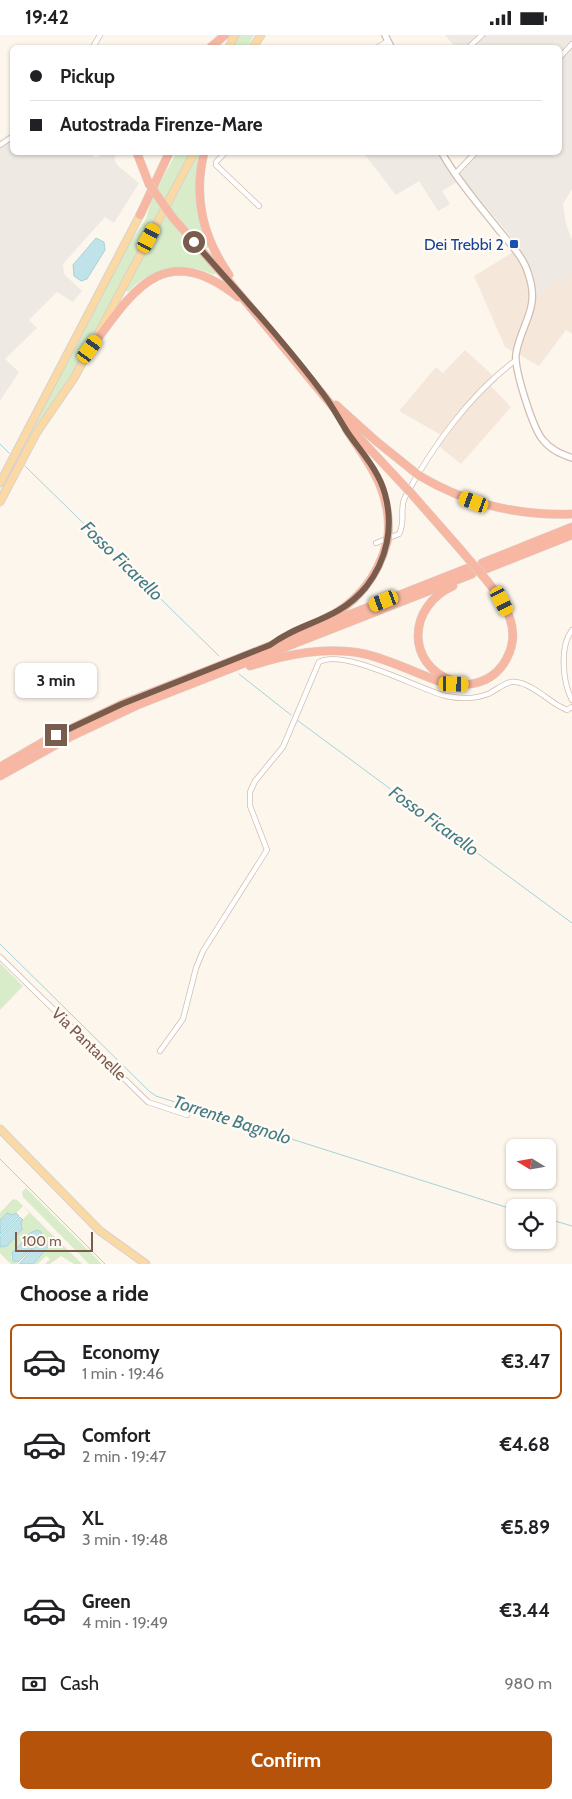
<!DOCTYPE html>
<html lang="en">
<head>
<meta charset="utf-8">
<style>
	:root { --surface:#fff; --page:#f6f6f6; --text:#202124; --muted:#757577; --line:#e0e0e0; --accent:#b45309 }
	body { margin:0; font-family:Cabin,sans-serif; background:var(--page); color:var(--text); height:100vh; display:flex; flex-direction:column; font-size:19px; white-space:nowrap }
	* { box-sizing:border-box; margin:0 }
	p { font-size:16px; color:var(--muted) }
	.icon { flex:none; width:28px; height:28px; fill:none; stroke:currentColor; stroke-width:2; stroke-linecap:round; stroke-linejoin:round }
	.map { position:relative; height:1229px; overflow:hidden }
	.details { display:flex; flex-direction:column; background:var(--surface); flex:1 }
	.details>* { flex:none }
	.hud { position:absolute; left:10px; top:10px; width:552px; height:110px; border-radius:8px; box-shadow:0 1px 4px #0004; display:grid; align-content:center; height:110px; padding:0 20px; background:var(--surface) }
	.needle { width:32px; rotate:281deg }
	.buttons { position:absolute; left:506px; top:1104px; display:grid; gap:10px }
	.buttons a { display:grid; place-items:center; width:50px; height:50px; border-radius:8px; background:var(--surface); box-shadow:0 1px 4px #0004; font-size:25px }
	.scale { position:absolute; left:15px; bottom:12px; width:78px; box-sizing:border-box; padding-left:5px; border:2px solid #7a5c4d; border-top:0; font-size:14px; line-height:18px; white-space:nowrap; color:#7a5c4d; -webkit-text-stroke:4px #fffaf3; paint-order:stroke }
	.end { position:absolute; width:22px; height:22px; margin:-11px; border:6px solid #7a5c4d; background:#fff; box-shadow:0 0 0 2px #fff }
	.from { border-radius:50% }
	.bubble { position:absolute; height:35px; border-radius:8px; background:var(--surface); box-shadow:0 1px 4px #0004; font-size:16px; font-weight:700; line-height:35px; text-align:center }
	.car { position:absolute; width:15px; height:30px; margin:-15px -8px; border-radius:6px; box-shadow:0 0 4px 1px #0007; background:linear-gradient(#f5c518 24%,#345 0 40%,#f5c518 0 76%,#345 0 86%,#f5c518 0) }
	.hud b { display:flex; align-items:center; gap:18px; height:48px; font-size:19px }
	.hud b+b { border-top:1px solid var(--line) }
	.hud i { width:12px; height:12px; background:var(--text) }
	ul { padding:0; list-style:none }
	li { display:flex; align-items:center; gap:15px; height:75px; margin:0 10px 8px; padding:0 10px; border:2px solid transparent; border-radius:8px }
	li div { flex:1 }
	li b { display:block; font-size:19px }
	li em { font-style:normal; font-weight:700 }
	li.current { border-color:var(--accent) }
	li>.icon { width:45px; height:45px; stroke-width:1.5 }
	h2 { padding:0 20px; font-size:22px; line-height:60px }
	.pay { display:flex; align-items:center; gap:12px; height:55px; padding:0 20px; font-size:19px }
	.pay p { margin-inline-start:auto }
	.action { display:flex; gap:10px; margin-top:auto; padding:10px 20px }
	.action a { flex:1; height:58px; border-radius:8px; background:var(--accent); color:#fff; font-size:20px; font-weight:700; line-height:58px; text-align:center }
	.status { display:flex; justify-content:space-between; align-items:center; height:35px; padding:0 25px; background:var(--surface); direction:ltr }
	.status svg { height:14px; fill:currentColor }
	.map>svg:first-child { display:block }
	.residential { fill:#f5e8da }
	.industrial { fill:#efe9e4 }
	.green { fill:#d8ecc9 }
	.water { fill:#bfe3e8; stroke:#a5d3da }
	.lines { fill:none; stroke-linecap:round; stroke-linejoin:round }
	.stream { stroke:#a5d3da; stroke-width:1 }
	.minor-casing { stroke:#d1beb0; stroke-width:6 }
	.tertiary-casing { stroke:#d1beb0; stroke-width:8 }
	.primary-casing { stroke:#dad1cd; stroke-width:9 }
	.motorway-casing { stroke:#dad1cd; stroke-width:9 }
	.minor { stroke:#fff; stroke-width:4.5 }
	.tertiary { stroke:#fff; stroke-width:5.5 }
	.primary { stroke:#fbd9a5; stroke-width:7 }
	.motorway { stroke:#f7b7a3; stroke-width:8 }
	.motorway-bridge-casing { stroke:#dad1cd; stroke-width:9; stroke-linecap:butt }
	.motorway-bridge { stroke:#f7b7a3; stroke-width:8 }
	.route { stroke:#7a5c4d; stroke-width:6 }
	.transit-dot { fill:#1a4fb4; stroke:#fffaf3; stroke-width:2 }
	.labels { text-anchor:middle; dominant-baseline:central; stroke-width:5; stroke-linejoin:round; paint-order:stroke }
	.transit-label { font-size:16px; fill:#164399; stroke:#fffaf3; text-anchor:end }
	.street-label { font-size:16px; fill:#7a5c4d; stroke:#fffaf3 }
	.water-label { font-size:18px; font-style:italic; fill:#437c86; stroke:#fffaf3 }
</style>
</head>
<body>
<div class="status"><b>19:42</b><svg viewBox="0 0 49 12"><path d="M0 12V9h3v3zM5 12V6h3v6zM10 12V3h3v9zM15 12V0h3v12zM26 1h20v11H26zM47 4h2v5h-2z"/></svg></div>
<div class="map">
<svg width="572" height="1229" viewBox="0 0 572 1229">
	<rect width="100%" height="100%" fill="#fdf6ec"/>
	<path class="residential" d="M520 213 540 258 572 238V299L566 295 539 331 505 312 474 241Z
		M465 315 498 345 491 351 511 372 461 429 436 409 441 400 399 376 436 332 443 338Z"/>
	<path class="industrial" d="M445 0H572V154L563 169 566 189 572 205V238L540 259 520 213 455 134 470 118H560V12H455Z
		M12 97V118H90L96 123 104 118H118L114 124 117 130 139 148 114 188 105 182 63 229 64 239 82 256 73 267 57 257 29 285 37 293 5 324 19 337 0 366V105Z
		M370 118H442L460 145 442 156 450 169 438 176 419 146 396 160 365 120Z"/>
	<path class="green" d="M238 0H254L247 12H232Z
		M176 118H190L81 324 34 396 0 459V455L125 214 146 184 152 163Z
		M198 118H201C193 151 196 182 210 212L206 213 177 182 172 187 216 237 214 240C185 225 150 233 128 257L125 255Z
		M0 928 23 951 0 975Z
		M26 1153 102 1229H89L23 1162 22 1157Z
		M13 1164 17 1165 82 1229H74L61 1221 50 1229H45L50 1224 46 1221 38 1229H33L49 1212 46 1203 37 1195C29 1198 12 1213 11 1223L18 1229H11L0 1218V1212L7 1211 22 1196 20 1187 29 1178 23 1171 13 1181 5 1179 0 1185V1178Z"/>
	<path class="water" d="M96 203 104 207 105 215 87 244 81 246 74 241 73 230Z
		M7 1178 13 1180 16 1178 19 1181 0 1200V1185Z
		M20 1182 23 1185 21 1187 22 1195 7 1211 0 1212V1202Z
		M37 1195 41 1197 42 1203 18 1227 13 1226 12 1218 30 1198Z
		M42 1203 49 1206 50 1210 33 1229H19Z"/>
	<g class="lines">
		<path class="stream" d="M0 409 9 418
			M25 431 219 621
			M239 639 291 680
			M297 685 572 888
			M0 909 149 1056 156 1061 515 1175
			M0 1124 105 1229
			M548 1184 572 1191"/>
		<defs>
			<path id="minor" d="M93 12 100 0
				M378 12 388 6
				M469 12 482 0
				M560 22 572 9
				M0 110 12 102
				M225 118 216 127V130L259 171
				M455 139 475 118
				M376 508 399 499C406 487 399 474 405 462 432 412 470 359 516 325
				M572 595C559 612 563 648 572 665
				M0 922 148 1067 187 1080
				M160 1016 183 984 196 933 203 916 267 815 250 771V757L255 746 283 712 319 627C344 613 418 654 446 661 460 664 475 664 488 659 497 655 507 645 516 647 531 649 547 664 559 671L567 675 572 672"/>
			<path id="tertiary" d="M385 0 391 12
				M442 118C457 145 479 170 498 194 509 208 523 221 528 238 541 274 521 288 516 319 514 334 533 394 543 405 551 415 561 419 572 423"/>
			<path id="primary" d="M229 12 235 0
				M253 12 261 0
				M98 299 194 118
				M0 448 142 176
				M0 467 37 397 74 343 92 310
				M0 1094 100 1196 146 1229"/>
			<path id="motorway" d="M211 12 225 0
				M137 118 149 149
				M204 118C193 163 203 202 229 240
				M140 180 169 118
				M173 183 227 244 353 396 407 454
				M90 314C133 256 163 203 238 262
				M336 370 376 406 417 439
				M346 394C369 428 392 457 388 501
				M420 441C467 469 517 481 572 479
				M410 457 460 514
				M482 528 572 492
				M486 534 572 500
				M453 551C408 571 405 629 453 646
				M322 585C355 571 378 542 387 507
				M250 631C287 619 326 611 365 619 390 625 416 638 441 647 453 649 465 651 476 648 504 641 519 610 510 584 506 570 497 559 488 547
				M0 732 45 706 122 669 468 533
				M0 741 70 702 140 669 472 539"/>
		</defs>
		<use href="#minor" class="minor-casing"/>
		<use href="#tertiary" class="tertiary-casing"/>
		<use href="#primary" class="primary-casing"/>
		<use href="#motorway" class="motorway-casing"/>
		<use href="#minor" class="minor"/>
		<use href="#tertiary" class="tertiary"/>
		<use href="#primary" class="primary"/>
		<use href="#motorway" class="motorway"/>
		<defs>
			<path id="motorway-bridge" d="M149 149 173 183
				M417 439 420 441
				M407 454 410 457
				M387 507 388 501
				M460 514 488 547"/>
		</defs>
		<use href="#motorway-bridge" class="motorway-bridge-casing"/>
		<use href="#motorway-bridge" class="motorway-bridge"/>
	</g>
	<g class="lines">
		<path class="route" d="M56 700 122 669 270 610C301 586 337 587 366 552 387 525 394 492 385 459 379 436 362 418 348 398 340 386 333 372 324 360 285 307 238 257 194 207"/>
	</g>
	<rect class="transit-dot" x="509" y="204" width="10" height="10" rx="2.5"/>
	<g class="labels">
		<g class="transit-label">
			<text x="504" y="209">Dei Trebbi 2</text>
		</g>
		<g class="street-label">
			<text transform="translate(89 1009) rotate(44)">Via Pantanelle</text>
		</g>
		<g class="water-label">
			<text transform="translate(122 526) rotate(44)">Fosso Ficarello</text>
			<text transform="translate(434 786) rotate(36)">Fosso Ficarello</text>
			<text transform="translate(232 1085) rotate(18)">Torrente Bagnolo</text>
		</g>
	</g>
</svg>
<div class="buttons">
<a><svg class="needle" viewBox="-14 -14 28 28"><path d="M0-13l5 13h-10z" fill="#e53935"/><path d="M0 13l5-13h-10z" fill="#757577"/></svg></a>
<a><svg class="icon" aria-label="locate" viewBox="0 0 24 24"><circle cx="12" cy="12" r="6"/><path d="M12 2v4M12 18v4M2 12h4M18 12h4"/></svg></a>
</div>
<div class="scale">100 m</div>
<i class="end from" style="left:194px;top:207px"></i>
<i class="end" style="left:56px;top:700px"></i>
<div class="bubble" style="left:15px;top:628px;width:82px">3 min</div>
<i class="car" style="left:149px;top:203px;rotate:28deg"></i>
<i class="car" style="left:90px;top:314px;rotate:36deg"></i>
<i class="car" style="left:474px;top:467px;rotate:290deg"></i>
<i class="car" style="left:384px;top:566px;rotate:249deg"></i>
<i class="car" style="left:502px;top:566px;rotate:153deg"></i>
<i class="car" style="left:454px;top:649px;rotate:91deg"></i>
<div class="hud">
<b><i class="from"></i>Pickup</b>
<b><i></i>Autostrada Firenze-Mare</b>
</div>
</div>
<section class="details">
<h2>Choose a ride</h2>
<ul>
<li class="current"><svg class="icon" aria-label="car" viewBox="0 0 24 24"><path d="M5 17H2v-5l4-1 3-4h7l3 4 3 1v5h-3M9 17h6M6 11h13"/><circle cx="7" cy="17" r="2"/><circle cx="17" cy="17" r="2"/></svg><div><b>Economy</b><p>1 min · 19:46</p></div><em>€3.47</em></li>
<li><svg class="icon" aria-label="car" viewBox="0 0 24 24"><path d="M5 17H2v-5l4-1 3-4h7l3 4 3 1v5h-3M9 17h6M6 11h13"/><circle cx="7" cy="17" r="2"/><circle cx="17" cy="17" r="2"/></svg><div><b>Comfort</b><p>2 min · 19:47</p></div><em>€4.68</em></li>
<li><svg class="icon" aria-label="car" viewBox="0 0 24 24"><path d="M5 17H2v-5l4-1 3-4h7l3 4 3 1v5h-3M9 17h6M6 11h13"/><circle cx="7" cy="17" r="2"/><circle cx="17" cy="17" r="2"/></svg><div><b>XL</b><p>3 min · 19:48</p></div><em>€5.89</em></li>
<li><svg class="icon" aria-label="car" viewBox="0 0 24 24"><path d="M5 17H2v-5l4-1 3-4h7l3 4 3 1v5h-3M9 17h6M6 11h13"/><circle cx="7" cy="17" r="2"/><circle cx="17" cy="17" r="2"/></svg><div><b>Green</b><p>4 min · 19:49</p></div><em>€3.44</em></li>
</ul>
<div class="pay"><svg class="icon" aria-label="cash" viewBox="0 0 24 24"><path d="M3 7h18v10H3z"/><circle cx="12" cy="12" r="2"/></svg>Cash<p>980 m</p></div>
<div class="action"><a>Confirm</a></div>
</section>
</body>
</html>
